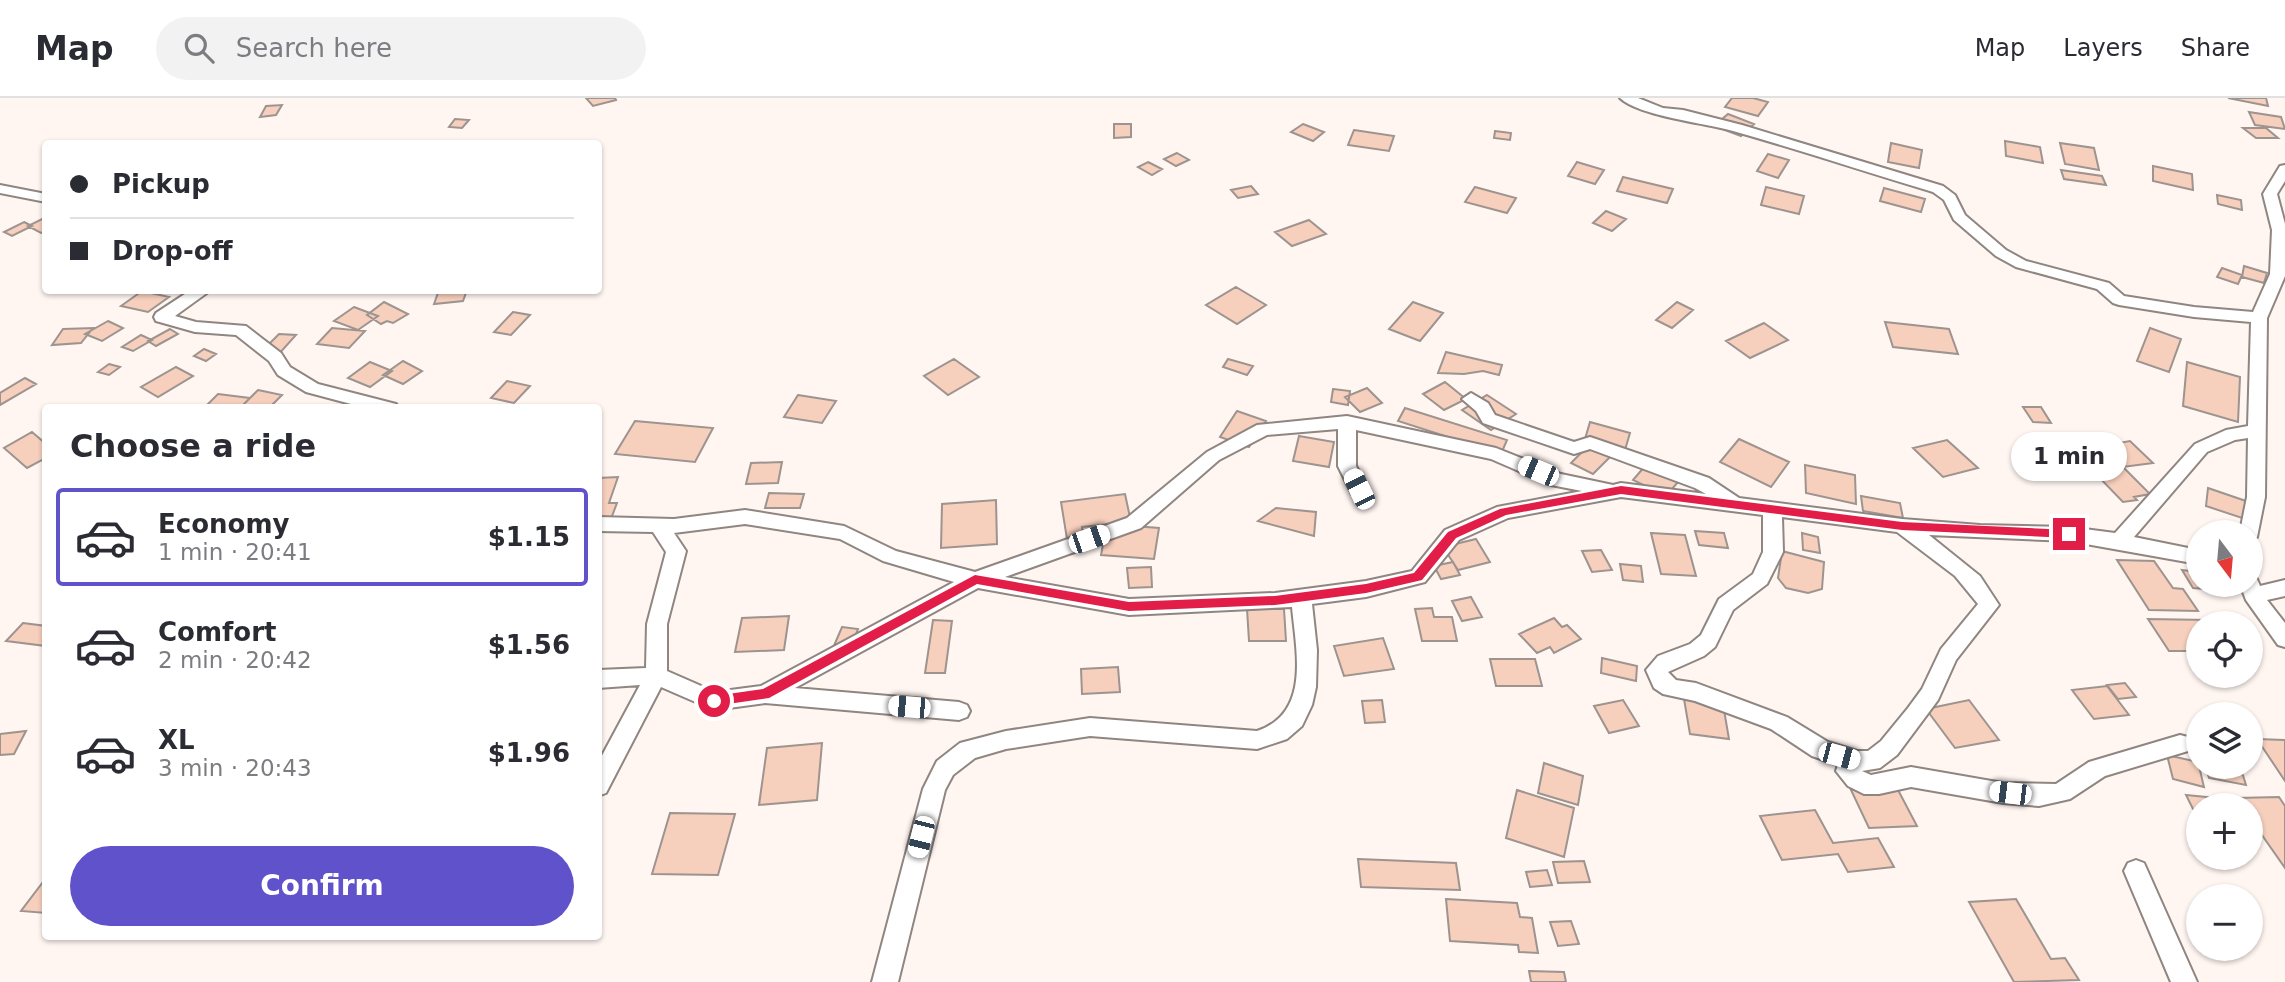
<!DOCTYPE html>
<html lang="en">
<head>
<meta charset="utf-8">
<style>
	:root { --surface:#fff; --page:#f2f2f3; --text:#2b2b33; --muted:#7c7c81; --line:#e1e1e2; --accent:#6052cb }
	body { margin:0; font-family:"DejaVu Sans",sans-serif; background:var(--page); color:var(--text); height:100vh; display:flex; flex-direction:column; font-size:26px; white-space:nowrap }
	* { box-sizing:border-box; margin:0 }
	p { font-size:23px; color:var(--muted) }
	.icon { flex:none; width:38px; height:38px; fill:none; stroke:currentColor; stroke-width:2; stroke-linecap:round; stroke-linejoin:round }
	.map { position:relative; flex:1; overflow:hidden }
	.drawer { position:absolute; left:42px; top:306px; width:560px; height:536px; display:flex; flex-direction:column; background:var(--surface); border-radius:7px; box-shadow:0 2px 5px #0004 }
	.drawer>* { flex:none }
	.hud { position:absolute; left:42px; top:42px; width:560px; height:154px; border-radius:7px; box-shadow:0 2px 5px #0004; display:grid; align-content:center; height:154px; padding:0 28px; background:var(--surface) }
	.needle { width:46px; rotate:164deg }
	.controls { position:absolute; left:2186px; top:422px; display:grid; gap:14px }
	.controls a { display:grid; place-items:center; width:77px; height:77px; border-radius:50%; background:var(--surface); box-shadow:0 2px 5px #0004; font-size:35px }
	.end { position:absolute; width:32px; height:32px; margin:-16px; border:9px solid #e11d48; background:#fff; box-shadow:0 0 0 4px #fff }
	.from { border-radius:50% }
	.bubble { position:absolute; height:49px; border-radius:24px; background:var(--surface); box-shadow:0 2px 5px #0004; font-size:23px; font-weight:800; line-height:49px; text-align:center }
	.car { position:absolute; width:21px; height:42px; margin:-21px -10px; border-radius:9px; box-shadow:0 0 5px 2px #0007; background:linear-gradient(#fff 24%,#345 0 40%,#fff 0 76%,#345 0 86%,#fff 0) }
	.hud b { display:flex; align-items:center; gap:24px; height:66px; font-size:26px }
	.hud b+b { border-top:2px solid var(--line) }
	.hud i { width:18px; height:18px; background:var(--text) }
	ul { padding:0; list-style:none }
	li { display:flex; align-items:center; gap:21px; height:98px; margin:0 14px 10px; padding:0 14px; border:4px solid transparent; border-radius:7px }
	li div { flex:1 }
	li b { display:block; font-size:26px }
	li em { font-style:normal; font-weight:800 }
	li.selected { border-color:var(--accent) }
	li>.icon { width:63px; height:63px; stroke-width:1.5 }
	h2 { padding:0 28px; font-size:32px; line-height:84px }
	.button { display:flex; gap:14px; margin-top:auto; padding:14px 28px }
	.button a { flex:1; height:80px; border-radius:42px; background:var(--accent); color:#fff; font-size:28px; font-weight:800; line-height:80px; text-align:center }
	header { display:flex; align-items:center; gap:42px; box-sizing:border-box; height:98px; padding:0 35px; background:var(--surface); border-bottom:2px solid var(--line) }
	header strong { font-size:33px }
	nav { display:flex; gap:38px; margin-inline-start:auto; font-size:24px }
	.search { width:490px; height:63px; background:var(--page); display:flex; align-items:center; gap:18px; box-sizing:border-box; padding:0 24px; border-radius:38px; color:var(--muted); font-size:26px }
	.map>svg:first-child { display:block }
	.building { fill:#f7cfbd; stroke:#9d938f; stroke-width:2 }
	.lines { fill:none; stroke-linecap:round; stroke-linejoin:round }
	.street-casing { stroke:#8f8581; stroke-width:4 }
	.street { fill:#fff; fill-rule:evenodd }
	.route { fill:#e11d48 }
</style>
</head>
<body>
<header>
<strong>Map</strong>
<div class="search"><svg class="icon" aria-label="search" viewBox="0 0 24 24"><circle cx="10" cy="10" r="6"/><path d="M15 15l6 6"/></svg>Search here</div>
<nav><a>Map</a><a>Layers</a><a>Share</a></nav>
</header>
<div class="map">
<svg width="2285" height="884" viewBox="0 0 2285 884">
	<rect width="100%" height="100%" fill="#fff6f2"/>
	<path class="building" d="M586 0H615L616 2 593 8Z
		M1732 0H1753L1768 4 1758 18 1725 9Z
		M2228 0H2266L2268 8Z
		M282 7 276 17 260 19 266 8Z
		M2249 14 2281 19 2285 31 2255 27Z
		M1728 16 1754 26 1741 38 1714 28Z
		M455 21 469 22 462 30 449 29Z
		M1114 26H1131V39L1114 40Z
		M1303 26 1324 34 1313 43 1291 34Z
		M2243 30H2266L2278 40H2256Z
		M1354 32 1394 38 1389 53 1348 47Z
		M1495 33 1511 35 1510 42 1494 40Z
		M2005 43 2040 49 2043 65 2006 58Z
		M1891 45 1922 52 1919 70 1888 64Z
		M2060 45 2094 50 2099 72 2065 66Z
		M1177 55 1189 62 1176 68 1164 61Z
		M1768 56 1789 62 1778 80 1757 73Z
		M1148 64 1162 71 1152 77 1138 69Z
		M1577 64 1604 72 1595 86 1568 78Z
		M2153 68 2192 76 2193 92 2153 83Z
		M2061 72 2102 78 2106 87 2064 81Z
		M1623 79 1673 91 1667 105 1617 93Z
		M1251 88 1258 96 1238 100 1231 92Z
		M1475 89 1516 100 1507 115 1465 104Z
		M1766 89 1804 98 1799 116 1761 107Z
		M1884 90 1925 101 1921 114 1880 103Z
		M2217 97 2241 102 2242 112 2218 106Z
		M1606 113 1626 121 1612 133 1593 125Z
		M46 119V133L41 135 28 128Z
		M1309 122 1326 136 1292 148 1275 134Z
		M24 124 32 128 12 138 4 134Z
		M2244 168 2267 175 2264 185 2242 179Z
		M2222 170 2242 177 2238 186 2217 179Z
		M1236 189 1266 207 1237 226 1206 207Z
		M439 192H467L463 203 434 206Z
		M142 193 169 199 148 214 121 208Z
		M384 204 408 216 393 225 387 223 381 226 367 217Z
		M1413 204 1443 215 1420 243 1389 231Z
		M1677 204 1693 212 1672 230 1656 222Z
		M354 209 378 218 358 232 334 223Z
		M513 214 530 217 511 237 494 234Z
		M108 223 123 230 102 243 85 236Z
		M1885 224 1949 231 1958 256 1893 249Z
		M1764 225 1788 242 1750 260 1726 243Z
		M93 230 81 245 52 247 63 231Z
		M332 230 365 233 349 250 317 246Z
		M2150 230 2181 241 2169 274 2137 263Z
		M170 231 178 236 156 248 148 243Z
		M279 236 296 237 278 257 260 255Z
		M141 237 152 242 133 253 122 249Z
		M204 251 216 256 206 263 194 258Z
		M1446 254 1502 267 1499 277 1483 273 1464 276 1438 275Z
		M954 261 979 279 948 297 924 278Z
		M1228 261 1253 268 1247 277 1223 269Z
		M403 263 422 273 403 286 383 277Z
		M370 264 392 273 370 289 348 280Z
		M2187 264 2240 279 2238 324 2183 308Z
		M109 266 120 269 109 277 98 274Z
		M176 269 193 278 158 299 141 289Z
		M25 280 36 286 0 307V295Z
		M507 283 530 288 514 305 491 300Z
		M1445 284 1466 301 1444 312 1423 296Z
		M1367 290 1382 305 1360 314 1345 299Z
		M1333 291 1350 293 1348 307 1331 304Z
		M258 292 282 297 269 310H240Z
		M218 296 250 300 240 310H204Z
		M798 297 836 303 822 325 784 319Z
		M1487 297 1516 316 1491 332 1462 312Z
		M2023 309H2041L2051 325 2033 324Z
		M1405 310 1507 342 1501 356 1398 323Z
		M1237 313 1266 323 1249 349 1220 339Z
		M635 323 713 330 695 364 615 356Z
		M1590 324 1630 335 1625 352 1585 341Z
		M32 334 46 346V360L27 370 4 350Z
		M1299 338 1334 344 1329 369 1293 363Z
		M1739 341 1789 364 1771 389 1720 364Z
		M1947 342 1978 370 1943 379 1913 350Z
		M2087 343 2100 355 2087 357 2074 345Z
		M2104 343 2108 347 2130 343 2153 365 2115 370 2089 345Z
		M1588 348 1610 359 1593 376 1571 365Z
		M1651 361 1684 377 1666 398 1633 382Z
		M782 364 778 385 746 386 751 365Z
		M1805 367 1855 377 1856 406 1806 395Z
		M2123 369 2150 396 2134 399 2137 402 2123 404 2093 373Z
		M618 379 609 405H617L609 426H598V380Z
		M2208 390 2246 403 2245 421 2206 408Z
		M769 395 804 396 800 410H765Z
		M1125 396 1131 424 1082 429 1085 444 1068 447 1061 404Z
		M1861 398 1900 405 1903 420 1863 413Z
		M996 402 997 446 941 450 942 406Z
		M1276 410 1316 414 1314 438 1258 423Z
		M1107 426 1159 430 1154 461 1101 457Z
		M1695 433 1724 435 1728 450 1699 447Z
		M1651 435 1685 437 1696 478 1661 476Z
		M1802 435 1818 439 1820 455 1803 452Z
		M1476 441 1490 464 1458 472 1443 449Z
		M1601 452 1612 472 1592 474 1582 453Z
		M1782 453 1824 464 1822 491 1808 495 1786 490 1778 480Z
		M2117 462 2154 463 2173 490 2183 491 2198 513 2149 512Z
		M1453 464 1460 477 1441 481 1434 468Z
		M1620 466 1641 468 1643 484 1623 482Z
		M1151 469 1152 489 1129 490 1127 470Z
		M2182 472 2198 474V486H2227L2231 493 2193 490Z
		M1471 499 1482 519 1462 523 1452 503Z
		M1432 510 1434 519H1452L1457 543H1422L1415 511Z
		M1247 511H1284L1286 543H1249Z
		M789 518 784 552 735 554 742 520Z
		M1554 520 1562 529 1567 527 1581 541 1554 555 1550 549 1537 555 1519 536Z
		M2148 521 2209 522 2211 525H2198V553H2169Z
		M933 522 952 523 945 575H925Z
		M23 525 46 528V548L6 543Z
		M842 529 858 531 850 552 833 550Z
		M1383 540 1394 571 1344 578 1334 548Z
		M1602 560 1637 568 1636 583 1601 575Z
		M1490 561H1535L1542 588H1496Z
		M1118 569 1120 594 1082 596 1081 571Z
		M2125 585 2136 599 2118 601 2107 587Z
		M2107 588 2129 617 2094 621 2072 592Z
		M1684 601 1723 606 1729 641 1690 636Z
		M1382 602 1385 624 1365 625 1362 603Z
		M1623 602 1639 628 1609 635 1594 608Z
		M1969 602 1999 642 1955 650 1926 611Z
		M26 633 14 656 0 657V636Z
		M2257 641 2285 642V683Z
		M822 645 817 702 759 707 767 650Z
		M2167 657 2198 664 2204 689 2173 681Z
		M1544 665 1583 678 1578 707 1538 695Z
		M2205 668H2240L2246 687 2209 680Z
		M1897 690 1917 728 1869 730 1851 692Z
		M1517 692 1574 710 1564 759 1506 740Z
		M2186 697 2227 701 2230 707H2198V721Z
		M2279 699 2285 708V770L2250 720V707H2241L2237 700Z
		M1815 712 1833 745 1878 740 1894 769 1848 774 1838 756 1782 762 1760 718Z
		M670 715 735 716 718 777 652 776Z
		M1358 761 1456 765 1460 792 1361 789Z
		M1584 763 1590 784 1558 785 1553 764Z
		M1547 772 1552 787 1530 789 1526 774Z
		M46 780V815L21 813Z
		M1446 801 1517 805 1520 819 1532 820 1538 855 1519 854 1518 847 1450 843Z
		M2016 801 2051 861 2065 860 2079 882 2014 884 1969 804Z
		M1571 823 1579 846 1558 848 1550 824Z
		M1529 873 1564 874 1566 884H1531Z"/>
	<g class="lines">
		<defs>
			<path id="street" d="M1620 0H1638L1663 10 1683 12 1742 27 1943 88 1955 97 1965 117 2006 152 2026 163 2109 185 2124 198 2194 209 2253 214 2270 176 2272 132 2263 96 2280 68 2285 67V83L2277 96 2285 126V178L2267 220 2265 399 2257 439 2250 441V434H2240L2247 399 2248 340 2235 342 2207 354 2134 439 2198 452V466L2069 443 1929 437 1980 478 1999 507 1956 562 1938 602 1897 657 1880 670 1862 673 1871 677 1911 669 2003 685 2056 686 2089 664 2180 637 2188 639 2191 646 2188 653 2105 678 2070 701 2039 708 2003 705 1911 689 1879 696H1864L1848 688 1836 673 1838 667 1812 658 1771 631 1695 603 1663 596 1654 590 1646 572 1658 558 1690 546 1701 537 1719 501 1753 476 1763 454V417L1621 399 1508 420 1459 442 1425 484 1366 499 1312 506 1317 552 1316 589 1312 607 1302 628 1287 641 1257 651 1090 638 1006 651 975 660 953 677 945 692 898 884H872L923 691 937 663 960 645 1006 633 1090 620 1257 633C1311 615 1296 553 1292 509L1129 517 978 490 795 590 959 604 967 607 970 613 967 619 959 622 765 605 714 612 661 589 606 695 598 698V665L640 587 598 590V572L646 570 647 526 666 454 653 434 598 433V419L674 421 745 412 844 428 896 453 975 474 1127 420 1207 354 1257 327 1347 318 1496 350 1561 376 1613 387 1621 385 1706 396 1695 390 1590 351 1574 356 1483 325 1476 313 1462 301 1471 295 1488 305 1495 317 1574 344 1590 339 1596 341 1709 380 1739 400 1902 421 1980 427 2069 429 2115 435 2195 346 2226 332 2248 328 2251 224 2194 219 2119 207 2113 205 2097 191 2016 169 1996 158 1954 122 1944 102 1933 94C1866 74 1800 52 1733 33 1705 25 1639 18 1620 0ZM1338 331V368L1352 396H1366L1368 391 1356 368V332L1491 361 1551 387 1582 393 1497 409 1445 432 1412 473 1366 483 1275 495 1129 501 1005 479 1141 430 1219 362 1267 337ZM1782 419 1897 434 1955 478 1978 506 1941 551 1922 591 1908 610 1881 643 1868 653H1857L1828 644 1787 619 1696 585 1676 582 1668 574 1704 558 1715 549 1733 512 1767 486 1783 454ZM745 426 840 441 883 463 954 484 761 588 715 594 667 573V526L686 453 674 435Z
				M0 87 46 96V104L0 95Z
				M191 192H211L175 218 196 224 246 228 281 255 290 269 318 286 396 306 399 310H366L306 294 278 277 269 263 236 237 195 234 156 223 154 219 156 215Z
				M2250 479 2257 481 2260 488 2285 482V498L2267 502 2285 525V549L2278 547 2246 502 2240 486H2250Z
				M2136 762 2144 765 2197 884H2171L2124 773 2128 765Z"/>
		</defs>
		<use href="#street" class="street-casing"/>
		<use href="#street" class="street"/>
	</g>
	<path class="route" d="M1621 388 1902 424 2069 432 2075 436 2069 440 1902 432 1621 396 1506 417 1456 440 1422 482 1366 495 1275 507 1129 513 977 486 769 600 714 608 708 603 714 598 763 591 975 477 1129 504 1275 498 1366 486 1414 475 1448 434 1500 411Z"/>
</svg>
<div class="controls">
<a><svg class="needle" viewBox="-14 -14 28 28"><path d="M0-13l5 13h-10z" fill="#e53935"/><path d="M0 13l5-13h-10z" fill="#7c7c81"/></svg></a>
<a><svg class="icon" aria-label="locate" viewBox="0 0 24 24"><circle cx="12" cy="12" r="6"/><path d="M12 2v4M12 18v4M2 12h4M18 12h4"/></svg></a>
<a><svg class="icon" aria-label="layers" viewBox="0 0 24 24"><path d="M12 4l9 5-9 5-9-5zM3 14l9 5 9-5"/></svg></a>
<a>+</a>
<a>−</a>
</div>
<i class="end from" style="left:714px;top:603px"></i>
<i class="end" style="left:2069px;top:436px"></i>
<div class="bubble" style="left:2011px;top:334px;width:116px">1 min</div>
<i class="car" style="left:1538px;top:373px;rotate:293deg"></i>
<i class="car" style="left:1359px;top:391px;rotate:334deg"></i>
<i class="car" style="left:1089px;top:441px;rotate:71deg"></i>
<i class="car" style="left:909px;top:609px;rotate:275deg"></i>
<i class="car" style="left:1839px;top:658px;rotate:105deg"></i>
<i class="car" style="left:2010px;top:695px;rotate:277deg"></i>
<i class="car" style="left:921px;top:739px;rotate:194deg"></i>
<div class="hud">
<b><i class="from"></i>Pickup</b>
<b><i></i>Drop-off</b>
</div>
<section class="drawer">
<h2>Choose a ride</h2>
<ul>
<li class="selected"><svg class="icon" aria-label="car" viewBox="0 0 24 24"><path d="M5 17H2v-5l4-1 3-4h7l3 4 3 1v5h-3M9 17h6M6 11h13"/><circle cx="7" cy="17" r="2"/><circle cx="17" cy="17" r="2"/></svg><div><b>Economy</b><p>1 min · 20:41</p></div><em>$1.15</em></li>
<li><svg class="icon" aria-label="car" viewBox="0 0 24 24"><path d="M5 17H2v-5l4-1 3-4h7l3 4 3 1v5h-3M9 17h6M6 11h13"/><circle cx="7" cy="17" r="2"/><circle cx="17" cy="17" r="2"/></svg><div><b>Comfort</b><p>2 min · 20:42</p></div><em>$1.56</em></li>
<li><svg class="icon" aria-label="car" viewBox="0 0 24 24"><path d="M5 17H2v-5l4-1 3-4h7l3 4 3 1v5h-3M9 17h6M6 11h13"/><circle cx="7" cy="17" r="2"/><circle cx="17" cy="17" r="2"/></svg><div><b>XL</b><p>3 min · 20:43</p></div><em>$1.96</em></li>
</ul>
<div class="button"><a>Confirm</a></div>
</section>
</div>
</body>
</html>
